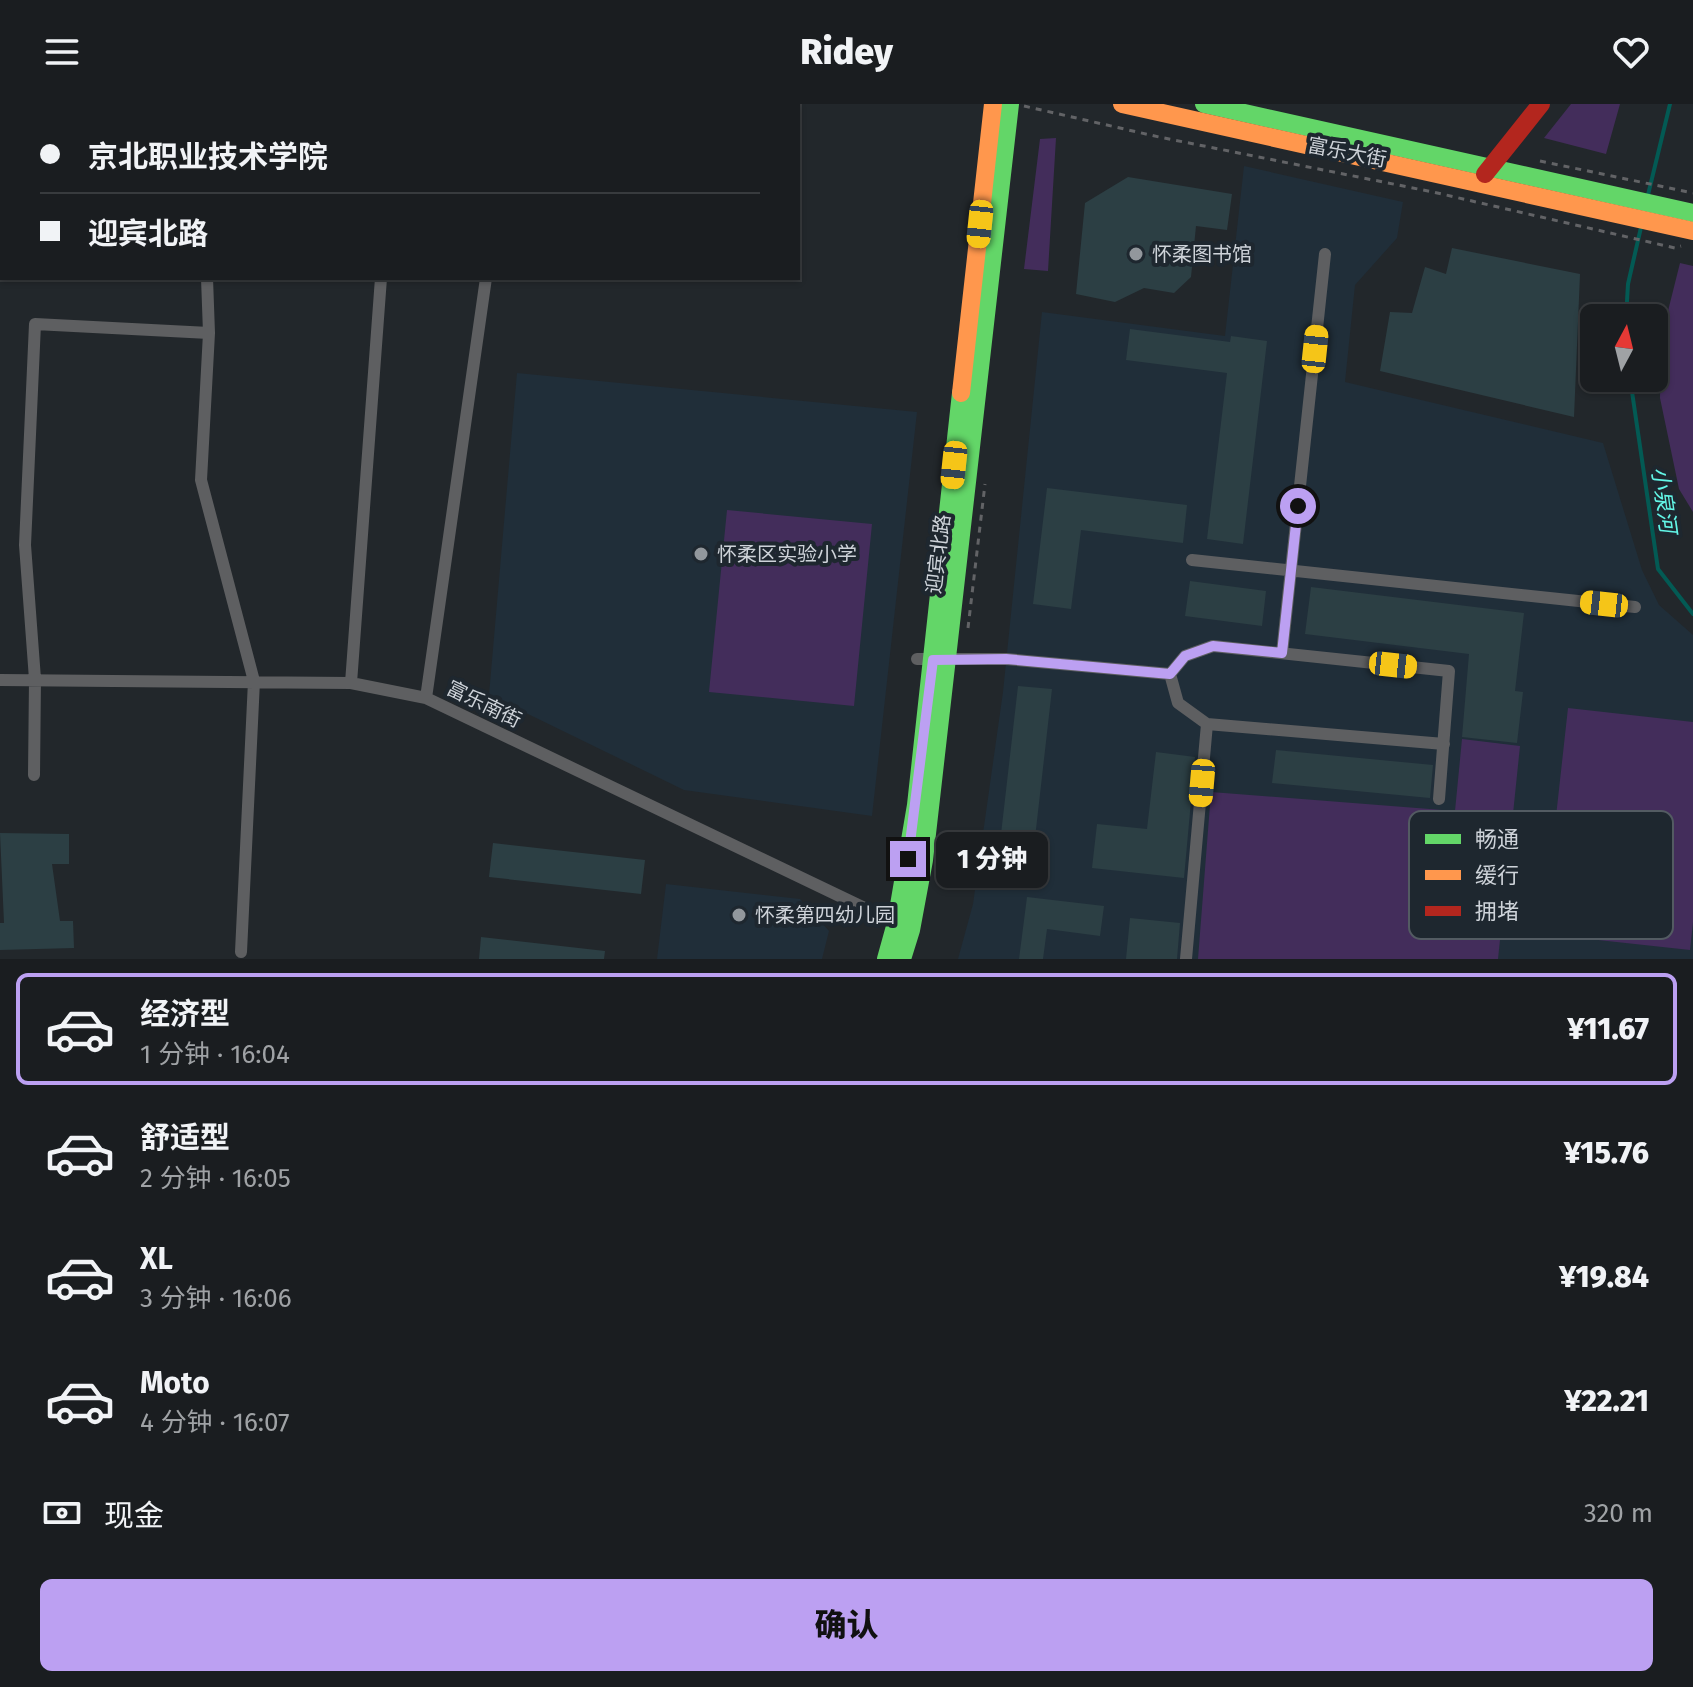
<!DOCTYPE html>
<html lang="zh">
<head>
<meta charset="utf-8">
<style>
	:root { --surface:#1a1d20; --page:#272a2d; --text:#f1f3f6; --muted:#9fa2a5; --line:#383b3e; --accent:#bca0f2 }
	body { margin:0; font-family:"Fira Sans","Noto Sans SC",sans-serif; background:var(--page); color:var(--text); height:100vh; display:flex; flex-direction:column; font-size:30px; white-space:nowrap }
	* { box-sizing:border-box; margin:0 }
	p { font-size:26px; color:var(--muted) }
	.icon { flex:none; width:44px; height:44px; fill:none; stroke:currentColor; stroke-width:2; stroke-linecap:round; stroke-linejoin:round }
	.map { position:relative; height:855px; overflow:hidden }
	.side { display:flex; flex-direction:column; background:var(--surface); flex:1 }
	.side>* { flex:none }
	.top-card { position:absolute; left:0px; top:0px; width:800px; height:176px; box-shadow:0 2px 6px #0004,0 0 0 2px var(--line); display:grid; align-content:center; height:176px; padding:0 40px; background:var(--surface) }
	.needle { width:52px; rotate:7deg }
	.tools { position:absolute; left:1580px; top:200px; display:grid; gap:16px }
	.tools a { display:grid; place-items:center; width:88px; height:88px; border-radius:12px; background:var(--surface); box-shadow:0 2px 6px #0004,0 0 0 2px var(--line); font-size:40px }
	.end { position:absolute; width:36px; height:36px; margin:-18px; border:10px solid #bca0f2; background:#111; box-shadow:0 0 0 4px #111 }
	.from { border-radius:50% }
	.bubble { position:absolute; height:56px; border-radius:12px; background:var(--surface); box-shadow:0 2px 6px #0004,0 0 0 2px var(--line); font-size:26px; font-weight:800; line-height:56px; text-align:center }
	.car { position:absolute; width:24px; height:48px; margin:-24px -12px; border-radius:10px; box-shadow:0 0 6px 2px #0007; background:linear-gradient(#f5c518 24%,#345 0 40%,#f5c518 0 76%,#345 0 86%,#f5c518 0) }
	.top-card b { display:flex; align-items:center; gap:28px; height:76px; font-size:30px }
	.top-card b+b { border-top:2px solid var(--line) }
	.top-card i { width:20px; height:20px; background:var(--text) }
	ul { padding:14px 0 0; list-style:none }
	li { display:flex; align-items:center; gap:24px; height:112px; margin:0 16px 12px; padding:0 24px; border:4px solid transparent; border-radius:12px }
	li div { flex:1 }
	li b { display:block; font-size:30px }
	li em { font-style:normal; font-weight:800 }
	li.active { border-color:var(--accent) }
	li>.icon { width:72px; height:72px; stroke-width:1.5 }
	.pay { display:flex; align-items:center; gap:20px; height:88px; padding:0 40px; font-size:30px }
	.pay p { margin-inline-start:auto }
	.button { display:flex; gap:16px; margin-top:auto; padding:16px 40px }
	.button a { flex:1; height:92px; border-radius:12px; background:var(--accent); color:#111; font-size:32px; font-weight:800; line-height:92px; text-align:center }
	header { display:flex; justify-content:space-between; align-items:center; height:104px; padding:0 40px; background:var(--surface); font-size:36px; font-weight:800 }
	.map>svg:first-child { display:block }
	.built { fill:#202e39 }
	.green { fill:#432d5b }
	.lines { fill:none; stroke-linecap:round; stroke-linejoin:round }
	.stream { stroke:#035a54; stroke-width:4 }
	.building { fill:#2c3f44 }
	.path { stroke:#626366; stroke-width:3; stroke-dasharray:6 6; stroke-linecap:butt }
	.lane { stroke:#5e5f61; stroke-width:6 }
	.street { stroke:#5e5f61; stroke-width:12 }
	.fast { stroke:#63d668; stroke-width:18 }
	.slow { stroke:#ff974d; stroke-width:18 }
	.jam { stroke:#b3261e; stroke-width:18 }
	.route { stroke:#bca0f2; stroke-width:10 }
	.poi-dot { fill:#92979c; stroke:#1e272f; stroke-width:3 }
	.labels { text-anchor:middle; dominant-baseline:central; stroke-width:8; stroke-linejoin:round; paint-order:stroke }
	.street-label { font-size:20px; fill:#ced3d9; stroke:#1e272f }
	.poi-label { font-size:20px; fill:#ced3d9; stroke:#1e272f; text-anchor:start }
	.water-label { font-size:22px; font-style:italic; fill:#63f6e7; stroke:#1e272f }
	.key { fill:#1e272f; stroke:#535b62; stroke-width:2 }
	.key-label { font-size:22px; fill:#ced3d9 }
</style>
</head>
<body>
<header><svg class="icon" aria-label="menu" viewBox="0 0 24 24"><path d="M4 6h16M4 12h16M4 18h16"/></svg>Ridey<svg class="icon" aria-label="heart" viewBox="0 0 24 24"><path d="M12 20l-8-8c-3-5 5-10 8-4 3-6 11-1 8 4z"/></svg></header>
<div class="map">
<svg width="1693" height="855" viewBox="0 0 1693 855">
	<rect width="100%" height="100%" fill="#22272b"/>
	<path class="built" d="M1244 62 1403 98 1397 134 1355 181 1345 278 1603 339 1642 466 1659 501 1693 531V855H958L973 800 1003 588 1042 208 1225 232Z
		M517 269 917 308 872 712 684 686 489 591Z
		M666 780 800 795 829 827 822 855H657Z"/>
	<path class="green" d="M1571 0H1620L1606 50 1544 34Z
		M1056 34 1048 167 1024 165 1040 35Z
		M1680 159 1693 162V408L1679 385 1660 294 1661 235Z
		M727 406 872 420 854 602 709 588Z
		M1568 604 1693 618V818L1690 846 1543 830Z
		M1462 635 1520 642 1498 855H1198L1211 688 1455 707Z"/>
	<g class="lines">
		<path class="stream" d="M1647 95 1670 0
			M1626 214 1628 180 1642 119
			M1630 274 1658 465 1693 510"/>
	</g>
	<path class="building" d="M1128 73 1232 90 1227 126 1196 122 1191 173 1174 189 1144 184 1115 198 1076 190 1085 99Z
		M1452 144 1580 170 1574 313 1380 267 1390 208 1412 209 1425 163 1446 170Z
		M1130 225 1230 238 1231 232 1267 237 1243 440 1207 435 1227 269 1126 256Z
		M1047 384 1187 401 1183 439 1081 426 1071 505 1033 500Z
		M1190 477 1266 487 1262 522 1185 512Z
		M1311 483 1524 509 1515 587 1523 588 1517 639 1462 633 1469 550 1305 530Z
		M1018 582 1052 585 1031 769 997 765Z
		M1276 646 1433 661 1430 694 1272 679Z
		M1156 648 1195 653 1184 774 1092 764 1097 720 1147 725Z
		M0 729 69 730V760H52L60 817H73L74 844 0 846V819H4Z
		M493 739 645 756 641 790 489 773Z
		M1027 793 1104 802 1100 832 1047 825 1043 855H1019Z
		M1130 814 1180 819 1177 855H1126Z
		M481 833 605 847 604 855H479Z"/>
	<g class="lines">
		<path class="path" d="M1024 2 1159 33 1433 88 1675 144 1681 142
			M1540 57 1693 89
			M968 524 985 380"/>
		<path class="lane" d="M49 0V2
			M0 113H2"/>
		<path class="street" d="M200 0V2
			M394 2V0
			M511 2V0
			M207 174 209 229 201 376 254 577 241 848
			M1192 456 1635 503
			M1282 549 1325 150
			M917 555H1006L1170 570
			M0 576 351 579 426 594 900 821
			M351 579 381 174
			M426 594 486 174
			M34 671 35 575 25 441 35 220 209 229
			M1439 695 1449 567 1213 542 1185 552 1170 570 1178 599 1207 620 1444 640
			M1186 855 1207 620"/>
		<path class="fast" d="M1204 0 1693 109
			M886 855 896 819 916 701 961 289
			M902 855 911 826 924 756 1010 0"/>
		<path class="slow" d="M1122 0 1693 127
			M961 289 993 0"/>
		<path class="jam" d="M1485 70 1541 0"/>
	</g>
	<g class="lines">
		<path class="route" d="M908 755 933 556 1006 555 1170 570 1185 552 1213 542 1282 549 1298 402"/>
	</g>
	<g class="poi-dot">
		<circle cx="1136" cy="150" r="8"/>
		<circle cx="701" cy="450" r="8"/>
		<circle cx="739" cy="811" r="8"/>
	</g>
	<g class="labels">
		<g class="street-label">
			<text transform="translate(1347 48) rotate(11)">富乐大街</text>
			<text transform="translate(938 450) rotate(-83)">迎宾北路</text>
			<text transform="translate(484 600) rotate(26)">富乐南街</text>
		</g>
		<g class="poi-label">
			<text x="1152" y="150">怀柔图书馆</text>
			<text x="717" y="450">怀柔区实验小学</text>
			<text x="755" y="811">怀柔第四幼儿园</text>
		</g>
		<g class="water-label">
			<text transform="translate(1664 396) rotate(82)">小泉河</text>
		</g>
	</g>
	<rect x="1409" y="707" width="264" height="128" rx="12" class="key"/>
	<rect x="1425" y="730" width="36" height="10" fill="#63d668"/>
	<rect x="1425" y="766" width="36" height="10" fill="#ff974d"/>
	<rect x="1425" y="802" width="36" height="10" fill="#b3261e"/>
	<g class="key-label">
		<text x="1475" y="743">畅通</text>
		<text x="1475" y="779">缓行</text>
		<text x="1475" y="815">拥堵</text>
	</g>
</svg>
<div class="tools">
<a><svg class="needle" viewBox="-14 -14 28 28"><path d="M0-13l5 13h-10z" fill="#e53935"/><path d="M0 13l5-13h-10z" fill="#9fa2a5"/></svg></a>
</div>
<i class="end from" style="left:1298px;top:402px"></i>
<i class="end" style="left:908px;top:755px"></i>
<div class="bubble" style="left:936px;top:728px;width:112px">1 分钟</div>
<i class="car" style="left:980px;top:120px;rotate:186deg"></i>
<i class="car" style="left:1315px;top:245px;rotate:6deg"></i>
<i class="car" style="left:954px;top:361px;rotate:186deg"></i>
<i class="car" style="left:1604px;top:500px;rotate:276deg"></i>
<i class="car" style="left:1393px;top:561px;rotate:96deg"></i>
<i class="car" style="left:1202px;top:679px;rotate:185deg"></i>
<div class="top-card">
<b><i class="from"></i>京北职业技术学院</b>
<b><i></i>迎宾北路</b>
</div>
</div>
<section class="side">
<ul>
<li class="active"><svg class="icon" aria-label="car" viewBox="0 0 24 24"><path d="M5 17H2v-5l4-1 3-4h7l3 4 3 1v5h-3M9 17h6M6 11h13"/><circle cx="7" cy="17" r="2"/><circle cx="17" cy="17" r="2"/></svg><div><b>经济型</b><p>1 分钟 · 16:04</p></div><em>¥11.67</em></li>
<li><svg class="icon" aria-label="car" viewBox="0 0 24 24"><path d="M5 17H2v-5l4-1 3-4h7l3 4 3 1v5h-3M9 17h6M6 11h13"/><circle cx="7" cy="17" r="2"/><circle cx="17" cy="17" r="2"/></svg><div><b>舒适型</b><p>2 分钟 · 16:05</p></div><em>¥15.76</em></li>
<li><svg class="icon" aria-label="car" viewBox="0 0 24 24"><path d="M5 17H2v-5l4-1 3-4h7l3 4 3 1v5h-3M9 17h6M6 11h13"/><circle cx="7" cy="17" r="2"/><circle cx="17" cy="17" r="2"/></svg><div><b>XL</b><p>3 分钟 · 16:06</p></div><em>¥19.84</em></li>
<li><svg class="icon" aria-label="car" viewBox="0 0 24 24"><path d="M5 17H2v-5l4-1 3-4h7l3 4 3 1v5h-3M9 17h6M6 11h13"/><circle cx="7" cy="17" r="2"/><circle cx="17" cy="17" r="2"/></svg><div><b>Moto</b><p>4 分钟 · 16:07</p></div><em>¥22.21</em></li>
</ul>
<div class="pay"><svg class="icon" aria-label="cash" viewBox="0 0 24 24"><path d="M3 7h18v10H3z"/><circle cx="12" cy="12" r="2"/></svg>现金<p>320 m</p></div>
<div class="button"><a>确认</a></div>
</section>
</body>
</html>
